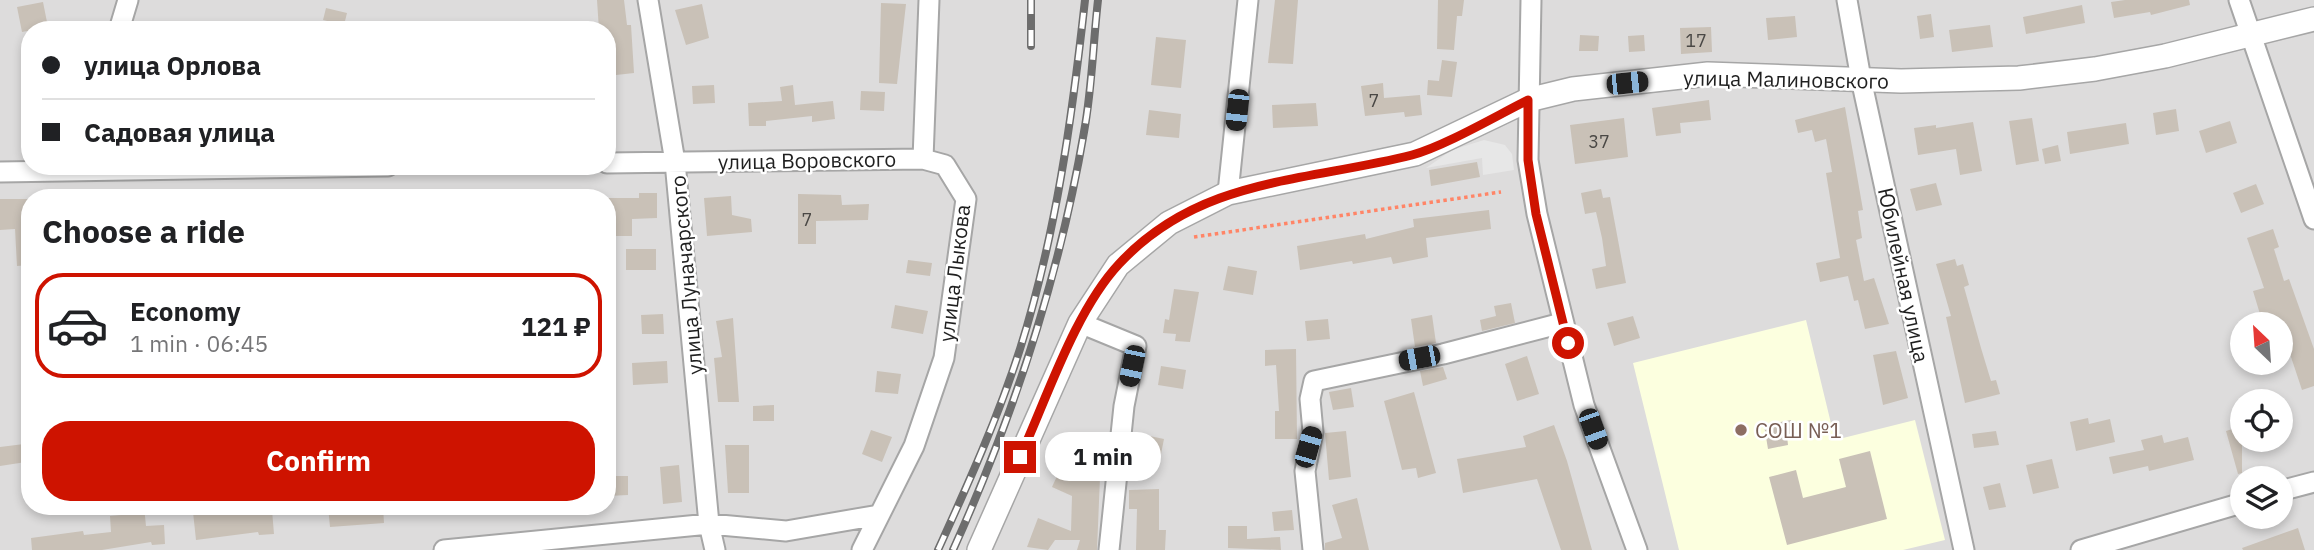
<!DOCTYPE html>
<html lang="en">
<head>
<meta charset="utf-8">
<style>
	:root { --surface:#fff; --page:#f2f2f2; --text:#202124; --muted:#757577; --line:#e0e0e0; --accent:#ce1300 }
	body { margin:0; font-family:"IBM Plex Sans",sans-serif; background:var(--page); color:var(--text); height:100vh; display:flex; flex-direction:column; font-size:26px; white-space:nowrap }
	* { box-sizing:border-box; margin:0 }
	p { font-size:23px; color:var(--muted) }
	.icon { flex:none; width:38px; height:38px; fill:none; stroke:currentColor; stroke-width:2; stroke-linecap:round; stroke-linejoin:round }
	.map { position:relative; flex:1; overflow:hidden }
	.drawer { position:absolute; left:21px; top:189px; width:595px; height:326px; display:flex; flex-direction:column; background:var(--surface); border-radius:28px; box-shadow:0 4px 10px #0003 }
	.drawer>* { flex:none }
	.guide { position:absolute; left:21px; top:21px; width:595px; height:154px; border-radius:28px; box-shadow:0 4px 10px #0003; display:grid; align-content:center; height:154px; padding:0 21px; background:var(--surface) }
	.needle { width:46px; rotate:335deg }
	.controls { position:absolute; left:2230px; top:312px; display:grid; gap:14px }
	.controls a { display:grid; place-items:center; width:63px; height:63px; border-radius:50%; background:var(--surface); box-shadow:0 4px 10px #0003; font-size:35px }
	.end { position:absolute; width:32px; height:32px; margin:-16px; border:9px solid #ce1300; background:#fff; box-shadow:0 0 0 4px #fff }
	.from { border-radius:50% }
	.bubble { position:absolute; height:49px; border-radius:24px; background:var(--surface); box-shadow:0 4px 10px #0003; font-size:23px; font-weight:700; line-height:49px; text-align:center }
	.car { position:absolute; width:21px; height:42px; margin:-21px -10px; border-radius:9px; box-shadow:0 0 5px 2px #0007; background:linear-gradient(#222 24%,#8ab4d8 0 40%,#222 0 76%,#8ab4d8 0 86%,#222 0) }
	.guide b { display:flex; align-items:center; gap:24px; height:66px; font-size:26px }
	.guide b+b { border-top:2px solid var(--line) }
	.guide i { width:18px; height:18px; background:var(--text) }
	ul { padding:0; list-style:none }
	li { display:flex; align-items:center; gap:21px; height:105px; margin:0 14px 10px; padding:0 7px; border:4px solid var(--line); border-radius:28px }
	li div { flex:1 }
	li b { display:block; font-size:26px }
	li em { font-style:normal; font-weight:700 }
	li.selected { border-color:var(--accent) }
	li>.icon { width:63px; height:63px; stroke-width:1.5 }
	h2 { padding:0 21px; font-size:32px; line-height:84px }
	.cta { display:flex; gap:14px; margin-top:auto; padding:14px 21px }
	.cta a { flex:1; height:80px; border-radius:28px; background:var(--accent); color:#fff; font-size:28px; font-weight:700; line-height:80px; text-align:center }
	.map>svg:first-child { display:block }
	.residential { fill:#dddcdc; fill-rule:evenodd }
	.education { fill:#fcffdf }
	.parking { fill:#e7e7e7 }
	.building { fill:#c9c1b7 }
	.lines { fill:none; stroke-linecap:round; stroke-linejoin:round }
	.minor-casing { stroke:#a6a6a6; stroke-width:23 }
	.tertiary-casing { stroke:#a6a6a6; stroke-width:26 }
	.path { stroke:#ff8567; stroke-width:3.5; stroke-dasharray:3.5 3.5; stroke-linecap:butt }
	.minor { stroke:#fff; stroke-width:19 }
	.tertiary { stroke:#fff; stroke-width:23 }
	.rail-casing { stroke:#6d6d6d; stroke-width:8 }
	.rail { stroke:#fff; stroke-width:5; stroke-dasharray:16; stroke-linecap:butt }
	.route { stroke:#ce1300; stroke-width:9 }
	.education-dot { fill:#8d6e63; stroke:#fff; stroke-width:2.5 }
	.labels { text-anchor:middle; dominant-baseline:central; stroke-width:5; stroke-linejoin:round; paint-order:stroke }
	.number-label { font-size:18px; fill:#4a4845 }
	.street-label { font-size:21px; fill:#1f1f1f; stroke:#fff }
	.education-label { font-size:21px; fill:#785e54; stroke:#fff; text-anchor:start }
</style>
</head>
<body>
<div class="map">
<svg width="2314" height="550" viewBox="0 0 2314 550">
	<rect width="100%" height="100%" fill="#f1eee5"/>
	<path class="residential" d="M0 0H2314V550H0ZM30 30H607V166H30ZM30 198H607V506H30ZM2242 324H2280V362H2242ZM2242 401H2280V439H2242ZM2242 478H2280V516H2242Z"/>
	<path class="education" d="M1806 320 1835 440 1915 420 1945 540 1903 550H1679L1633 363Z"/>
	<path class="parking" d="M1484 140 1505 145 1512 154 1514 170 1483 175 1482 158 1426 168 1452 150Z"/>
	<path class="building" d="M597 0H624L627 25H631L634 73 607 76V30H599Z
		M1275 0H1298L1293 64 1268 63Z
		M1438 0H1464L1462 16H1457L1454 50 1437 49Z
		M2125 0H2189L2190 5 2151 15 2150 12 2114 18 2111 2Z
		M43 2 48 27 22 32 17 7Z
		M881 3 906 4 897 84 879 83Z
		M702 4 709 38 686 45 675 10Z
		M2082 5 2085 23 2026 34 2023 17Z
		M326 8 347 13 344 25 323 20Z
		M1931 14 1934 37 1920 39 1917 16Z
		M1795 16 1797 37 1768 40 1766 18Z
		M1990 25 1993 47 1952 52 1949 30Z
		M1711 27 1712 52 1681 54 1680 28Z
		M1580 35 1599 36 1598 51H1579Z
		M1644 35 1645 51 1629 52 1628 36Z
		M1156 37 1186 40 1181 88 1151 85Z
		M1442 60 1457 62 1452 97 1427 95 1428 80 1439 81Z
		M1383 83 1384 98 1420 95 1422 115 1405 117 1404 112 1365 116 1361 86Z
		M714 85 715 103 693 104 692 86Z
		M793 85 795 105 833 101 835 119 812 122V116L766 121V126H749L748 103 782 101 780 87Z
		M861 91 885 92 884 111 860 110Z
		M1709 100 1711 120 1680 123 1681 133 1656 136 1652 108Z
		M1316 103 1318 126 1273 128 1272 105Z
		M1845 107 1863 210 1858 211 1862 238 1856 240 1864 281 1874 278 1889 324 1865 329 1858 300 1854 301 1848 276 1820 282 1816 263 1840 258 1826 173 1832 172 1826 139 1815 142 1812 130 1798 133 1795 120Z
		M2176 109 2179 131 2156 135 2153 113Z
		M1149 110 1181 114 1179 138 1146 135Z
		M1624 118 1628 157 1575 164 1570 125Z
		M2032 118 2039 161 2016 165 2009 121Z
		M2230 121 2237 143 2206 153 2199 131Z
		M1973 122 1982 171 1960 175 1956 149 1918 155 1914 128 1936 125V128Z
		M2126 123 2129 144 2070 154 2067 132Z
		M2058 145 2061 161 2045 164 2042 149Z
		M1477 162 1480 177 1431 186 1429 170Z
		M1936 183 1942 205 1916 211 1910 189Z
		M2256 184 2264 204 2241 213 2233 193Z
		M1601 189 1603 198 1610 197 1626 283 1596 289 1592 269 1606 266 1602 238 1596 212 1585 214 1581 193Z
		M639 193H657V218L632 219V236H616V224L607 225V198H639Z
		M798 194 841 195 842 205 869 204 868 220 816 221V244H798Z
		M731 196 732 215 751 219 752 232 707 236 704 198Z
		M0 199H30V265L17 266 15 229 0 230Z
		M1489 210 1491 229 1426 238 1428 257 1393 264 1391 257 1353 264 1352 261 1300 270 1297 246 1365 234 1366 239 1414 227 1413 219Z
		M2273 229 2279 247 2274 249 2284 281 2289 279 2314 349V386L2302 390 2286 342 2280 344V324H2263L2253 291 2264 288 2247 238Z
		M626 249H656V270H626Z
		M1955 259 1957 266 1963 264 1969 285 1964 287 1981 348 1991 381 1996 380 2000 394 1965 403 1946 317 1951 316 1936 264Z
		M908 260 932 263 930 276 906 273Z
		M1228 266 1257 271 1253 295 1223 290Z
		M1174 289 1199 292 1190 342 1175 341 1176 334 1163 333 1165 319 1169 320Z
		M1511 303 1515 323 1482 331 1480 320 1496 316 1494 306Z
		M895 305 928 311 923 334 891 328Z
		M663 314 664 334H642L641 315Z
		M1432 315 1436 343 1415 347 1411 319Z
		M1633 316 1640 338 1614 346 1607 323Z
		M733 318 739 402H718L714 358 722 357 716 321Z
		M1328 319 1330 339 1307 341 1305 321Z
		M1296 349 1297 439H1275V411H1279L1276 365 1265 366V350Z
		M1896 351 1908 398 1883 405 1873 355Z
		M1527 356 1539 394 1517 401 1505 364Z
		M667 361 668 383 633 385 632 363Z
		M1161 366 1186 370 1183 389 1158 385Z
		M1443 367 1447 379 1423 386 1420 371Z
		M877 371 901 374 898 394 875 392Z
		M1351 388 1354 407 1333 410 1329 392Z
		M1414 392 1436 473 1418 478 1416 468 1402 470 1384 401Z
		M774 405V421H753V406Z
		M2088 418 2089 424 2110 419 2115 442 2076 451 2070 422Z
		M1791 420 1793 435 1787 436 1788 445 1768 449 1764 425Z
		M1554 425 1567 461 1592 550H1561L1537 479 1463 493 1457 459 1526 447 1523 436Z
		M2242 426V473L2238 474 2226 431Z
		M871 430 892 437 882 462 862 454Z
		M1346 431 1351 477 1329 480 1325 433Z
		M1996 431 1999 445 1974 448 1972 434Z
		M1145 435 1164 439 1161 454 1142 450Z
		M2162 435 2164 443 2188 437 2194 460 2149 471 2148 466 2113 474 2109 457 2144 450 2141 440Z
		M24 444 26 462 0 466V447Z
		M725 445H749V493H728Z
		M1870 451 1887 519 1787 545 1769 477 1796 470 1803 498 1846 487 1839 459Z
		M1078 457 1103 458 1102 477H1100L1097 550H1077L1080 540H1055L1048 550 1027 547 1038 518 1071 531 1072 496 1052 487 1063 463 1077 470Z
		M2052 459 2059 488 2033 494 2026 465Z
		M679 465 682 502 663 504 660 467Z
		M607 476H628V495L608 496Z
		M2000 483 2006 507 1989 510 1983 487Z
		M1159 489V530H1166L1165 550H1136L1137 509H1129V490Z
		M1357 498 1369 550H1325V543L1342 538 1332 505Z
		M131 506H144L146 526 164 525 165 544 152 545 151 542 102 550H32L31 538 83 531 84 535 111 532 110 516 132 514Z
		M328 506H383L384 523 330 527Z
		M242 507 243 512 272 510 274 534 259 535 258 532 196 540 193 512Z
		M1292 510 1294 530 1274 531 1272 512Z
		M1228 526H1247V539L1280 537 1281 550 1228 548Z
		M2298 528 2305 550H2243L2242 548Z"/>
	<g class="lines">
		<defs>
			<path id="minor" d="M648 0 675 162 709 524 715 550
				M1531 0 1528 160 1537 214 1584 405 1637 550
				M1847 0 1861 79 1964 550
				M2239 0 2314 219
				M119 30 128 0
				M923 159 929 0
				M607 163 923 159 945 165 966 199 944 358 914 446 862 550
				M0 172 388 166
				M1228 193 1248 0
				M1080 323 1136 346 1124 406 1109 550
				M2280 491 2314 482
				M444 550 709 524 786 531 879 515
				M1313 550 1305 471 1313 432 1310 399 1314 381 1443 354 1562 323
				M2081 550 2242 503"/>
			<path id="tertiary" d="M979 550 1080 323 1118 265 1169 223 1228 193 1415 154 1528 100 1573 89 1708 74 1901 81 2019 78 2095 69 2165 56 2314 19"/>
		</defs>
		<use href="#minor" class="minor-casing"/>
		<use href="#tertiary" class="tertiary-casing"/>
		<path class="path" d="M1194 237 1501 192"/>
		<use href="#minor" class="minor"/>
		<use href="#tertiary" class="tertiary"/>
		<defs>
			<path id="rail" d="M1031 46V0
				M938 550C968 484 998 418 1020 349 1056 235 1072 118 1085 0
				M953 550C1014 415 1059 278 1084 132 1092 89 1093 44 1098 0"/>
		</defs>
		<use href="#rail" class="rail-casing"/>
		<use href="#rail" class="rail"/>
	</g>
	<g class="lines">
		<path class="route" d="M1020 457C1047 398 1075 311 1119 264 1200 177 1306 182 1412 155 1445 146 1496 116 1528 100V160L1536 214 1568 343"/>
	</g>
	<circle class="education-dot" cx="1741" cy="430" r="7"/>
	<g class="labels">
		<g class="number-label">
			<text x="1696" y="40">17</text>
			<text x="1374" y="100">7</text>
			<text x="1599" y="141">37</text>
			<text x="807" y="219">7</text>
		</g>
		<g class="street-label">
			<text transform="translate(1786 79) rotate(1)">улица Малиновского</text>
			<text transform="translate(807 160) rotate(-1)">улица Воровского</text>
			<text transform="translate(954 273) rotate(-83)">улица Лыкова</text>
			<text transform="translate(686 275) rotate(-95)">улица Луначарского</text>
			<text transform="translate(1904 275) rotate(78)">Юбилейная улица</text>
		</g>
		<g class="education-label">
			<text x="1755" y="430">СОШ №1</text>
		</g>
	</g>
</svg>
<div class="controls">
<a><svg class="needle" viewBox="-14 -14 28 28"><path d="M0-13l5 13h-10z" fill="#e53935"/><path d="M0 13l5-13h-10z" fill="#757577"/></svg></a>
<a><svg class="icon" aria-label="locate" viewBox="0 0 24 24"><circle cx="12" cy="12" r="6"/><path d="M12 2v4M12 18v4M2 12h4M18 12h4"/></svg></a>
<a><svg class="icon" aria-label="layers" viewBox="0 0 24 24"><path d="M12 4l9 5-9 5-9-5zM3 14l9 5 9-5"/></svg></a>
</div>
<i class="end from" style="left:1568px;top:343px"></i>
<i class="end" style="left:1020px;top:457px"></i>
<div class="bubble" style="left:1045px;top:432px;width:116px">1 min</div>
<i class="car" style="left:1627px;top:83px;rotate:84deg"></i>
<i class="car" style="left:1237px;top:110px;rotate:186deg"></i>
<i class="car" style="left:1419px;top:358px;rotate:259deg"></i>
<i class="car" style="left:1132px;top:366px;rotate:192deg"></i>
<i class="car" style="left:1593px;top:429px;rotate:160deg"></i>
<i class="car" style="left:1308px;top:447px;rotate:16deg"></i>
<div class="guide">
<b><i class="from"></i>улица Орлова</b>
<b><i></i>Садовая улица</b>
</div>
<section class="drawer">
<h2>Choose a ride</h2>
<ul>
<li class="selected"><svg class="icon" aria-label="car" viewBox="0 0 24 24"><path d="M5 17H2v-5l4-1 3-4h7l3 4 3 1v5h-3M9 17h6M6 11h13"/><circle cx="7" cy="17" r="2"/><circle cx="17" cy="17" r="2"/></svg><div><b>Economy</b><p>1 min · 06:45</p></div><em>121 ₽</em></li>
</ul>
<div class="cta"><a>Confirm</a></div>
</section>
</div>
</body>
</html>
